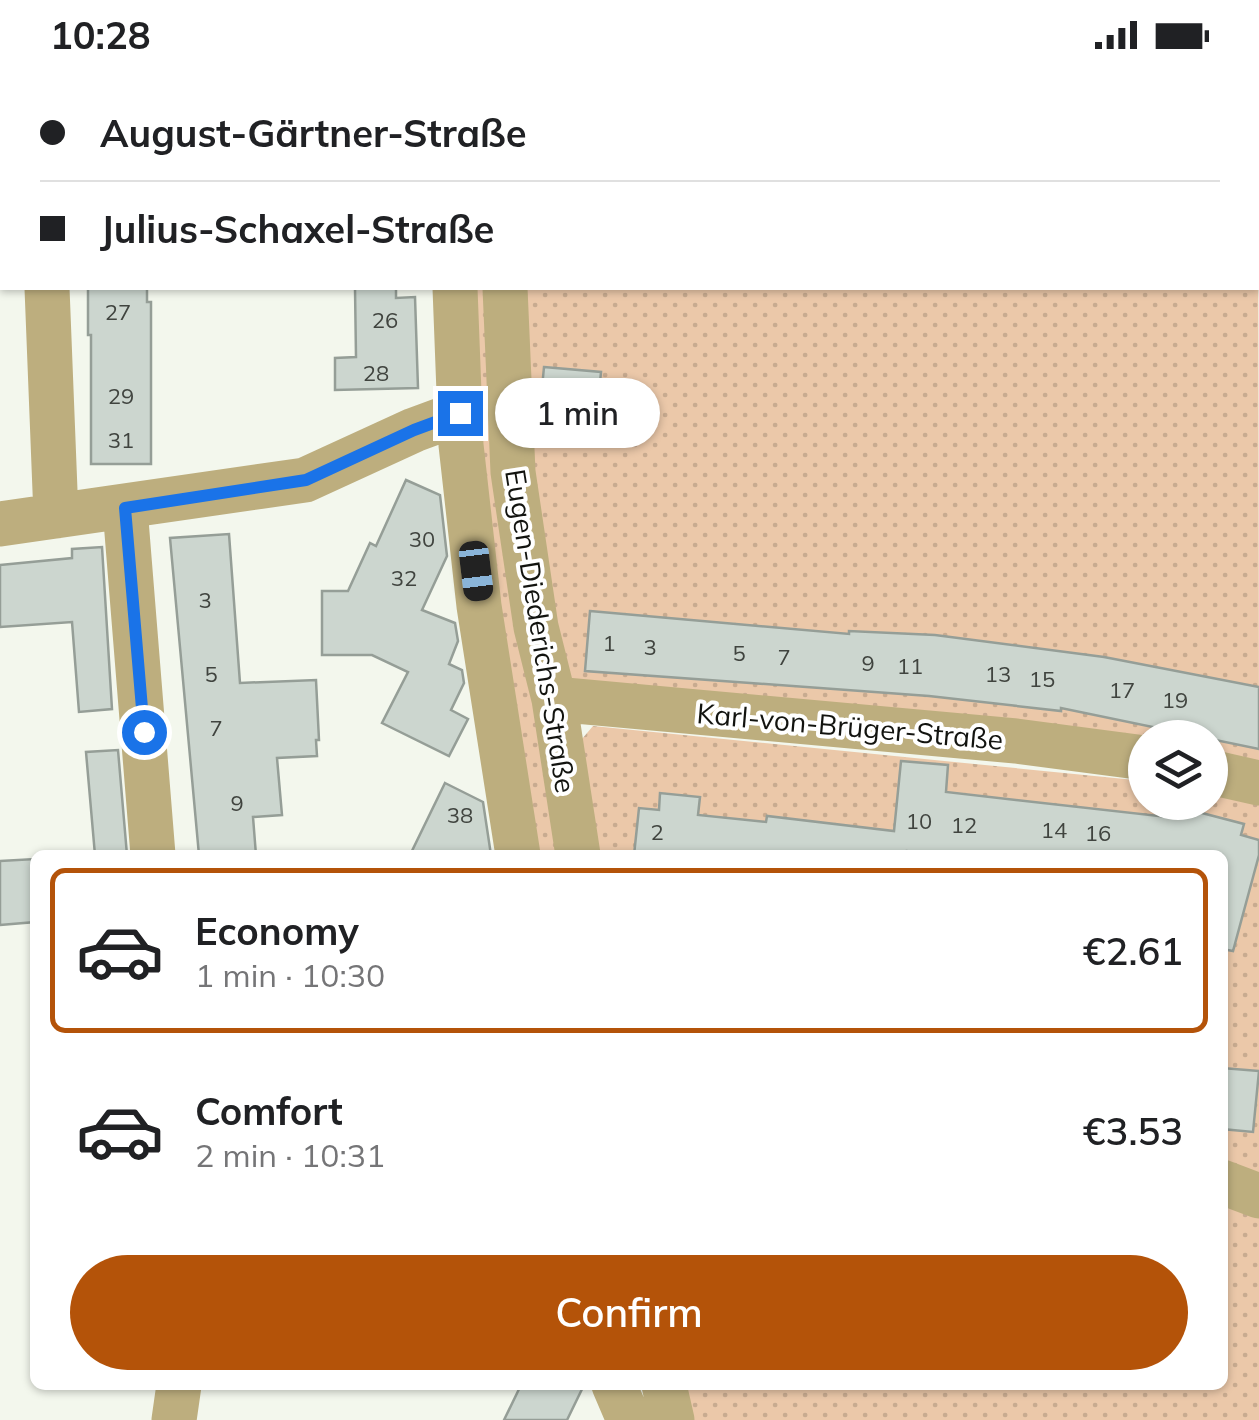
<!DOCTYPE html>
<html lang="en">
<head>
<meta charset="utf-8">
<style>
	:root { --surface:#fff; --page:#f6f6f6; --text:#202124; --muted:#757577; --line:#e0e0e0; --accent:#b45309 }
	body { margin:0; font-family:Mulish,sans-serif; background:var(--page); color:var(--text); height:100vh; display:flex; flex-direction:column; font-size:38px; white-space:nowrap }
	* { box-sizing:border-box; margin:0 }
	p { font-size:32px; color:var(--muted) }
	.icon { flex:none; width:55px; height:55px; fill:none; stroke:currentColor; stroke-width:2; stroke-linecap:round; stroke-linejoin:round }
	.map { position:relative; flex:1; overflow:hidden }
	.details { position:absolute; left:30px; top:780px; width:1198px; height:540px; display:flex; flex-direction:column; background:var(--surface); border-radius:15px; box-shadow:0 2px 8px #0004 }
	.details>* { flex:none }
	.guide { position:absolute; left:0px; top:0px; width:1260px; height:220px; box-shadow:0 2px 8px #0004; display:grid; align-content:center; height:220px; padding:0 40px; background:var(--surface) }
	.fabs { position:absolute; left:1128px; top:650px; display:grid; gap:20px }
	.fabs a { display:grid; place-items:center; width:100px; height:100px; border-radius:50%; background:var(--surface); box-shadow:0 2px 8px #0004; font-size:50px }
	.end { position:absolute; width:45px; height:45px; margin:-22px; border:12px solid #1a73e8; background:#fff; box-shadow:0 0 0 5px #fff }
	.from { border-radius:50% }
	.bubble { position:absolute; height:70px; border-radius:35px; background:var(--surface); box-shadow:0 2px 8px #0004; font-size:32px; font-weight:600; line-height:70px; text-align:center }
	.car { position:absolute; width:30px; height:60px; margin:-30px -15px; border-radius:12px; box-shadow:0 0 8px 2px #0007; background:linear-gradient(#222 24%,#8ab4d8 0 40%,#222 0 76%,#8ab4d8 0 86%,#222 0) }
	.guide b { display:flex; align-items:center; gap:35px; height:95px; font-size:38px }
	.guide b+b { border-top:2px solid var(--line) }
	.guide i { width:25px; height:25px; background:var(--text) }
	ul { padding:18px 0 0; list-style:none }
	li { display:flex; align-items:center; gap:30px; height:165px; margin:0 20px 15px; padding:0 20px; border:5px solid transparent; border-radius:15px }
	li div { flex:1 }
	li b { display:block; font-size:38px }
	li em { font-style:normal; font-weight:600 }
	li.current { border-color:var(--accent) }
	li>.icon { width:90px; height:90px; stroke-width:1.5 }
	.cta { display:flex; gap:20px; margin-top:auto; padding:20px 40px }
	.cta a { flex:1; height:115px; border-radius:60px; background:var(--accent); color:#fff; font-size:40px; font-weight:600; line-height:115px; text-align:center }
	.status { display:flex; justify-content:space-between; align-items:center; height:70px; padding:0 50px; background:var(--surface); direction:ltr }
	.status svg { height:28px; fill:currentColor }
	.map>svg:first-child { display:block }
	.grass { fill:url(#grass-dots) }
	.building { fill:#ccd6cf; stroke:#959e97; stroke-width:2.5 }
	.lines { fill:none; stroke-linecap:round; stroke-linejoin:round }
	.minor { stroke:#bdae7e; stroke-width:45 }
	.route { stroke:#1a73e8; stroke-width:12 }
	.labels { text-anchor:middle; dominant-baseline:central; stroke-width:8; stroke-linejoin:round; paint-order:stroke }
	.number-label { font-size:22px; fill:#40443f }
	.street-label { font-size:28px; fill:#12130f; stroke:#fff }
</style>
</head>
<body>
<div class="status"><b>10:28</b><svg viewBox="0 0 49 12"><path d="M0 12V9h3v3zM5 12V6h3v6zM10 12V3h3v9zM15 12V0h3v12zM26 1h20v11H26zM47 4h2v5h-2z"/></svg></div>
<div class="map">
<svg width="1259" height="1350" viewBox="0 0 1259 1350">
	<defs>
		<pattern id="grass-dots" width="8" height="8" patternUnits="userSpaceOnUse" patternTransform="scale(2.5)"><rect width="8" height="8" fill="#ebc8a9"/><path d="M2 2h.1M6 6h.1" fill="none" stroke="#c8ab90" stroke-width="1.8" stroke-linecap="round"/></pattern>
	</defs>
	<rect width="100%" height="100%" fill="#f3f7ed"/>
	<path class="grass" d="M1258 44 1259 700 1210 690V668H1145L586 622 563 600 535 441 520 218H1258Z
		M465 218H489L567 785H529Z
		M593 656 1145 711V732H1210V723L1259 733V1107L1223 1096 1222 785H596L576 676Z
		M1223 1126 1259 1144V1350H686L677 1315H1222Z"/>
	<path class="building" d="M88 218H147V232H151V394H91V265H88Z
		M355 218H396V228L415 227 418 318 335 320V288L356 287Z
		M544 297 601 302 595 365 538 360Z
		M406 410 440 425 447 486 422 540 455 553 458 571 449 594 462 600 464 613 451 640 468 649 449 686 382 653 408 602 372 585H322V521H348L370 473 376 476Z
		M229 464 240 613 316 610 319 670H316L317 686 277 688 282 745 253 747 256 785H199L170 468Z
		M102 477 112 639 79 642 72 552 0 557V495L72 488V479Z
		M590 541 849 564V561L935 565 1104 587 1259 617V679L1061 638V641L929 626 585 601Z
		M118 680 127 785H95L86 682Z
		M901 691 948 695 946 722 1176 748 1179 737 1244 754 1241 765 1259 770V785L1233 881 1222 879V785H954L907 781V785H634L639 738 659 740 660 723 700 727 698 745 766 752 767 746 894 761Z
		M445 713 483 732 491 785H410Z
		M35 789V852L0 855V791Z
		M1222 998 1259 1001 1253 1062 1222 1059Z
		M521 1315H584L567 1350H504Z"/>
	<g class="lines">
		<path class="minor" d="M40 0V2
			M447 0V2
			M494 0V2
			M921 0 951 2
			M1258 28H1259
			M47 218 56 446
			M455 218 461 375 479 536 518 785
			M505 218 513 402 536 557 554 629 578 785
			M125 438 153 785
			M0 454 305 410 414 360 460 343
			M554 629 1016 671 1145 688
			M1210 702 1259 713
			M1222 1112 1259 1126
			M614 1315 629 1350
			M664 1315 672 1350
			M174 1350 179 1315"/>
	</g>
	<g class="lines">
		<path class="route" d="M144 662 125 438 306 410 414 360 460 343"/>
	</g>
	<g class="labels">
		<g class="number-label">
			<text x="118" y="242">27</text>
			<text x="385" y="250">26</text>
			<text x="376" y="303">28</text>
			<text x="121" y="326">29</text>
			<text x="121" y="370">31</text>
			<text x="422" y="469">30</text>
			<text x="404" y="508">32</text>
			<text x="205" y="530">3</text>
			<text x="609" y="573">1</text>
			<text x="650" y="577">3</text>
			<text x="739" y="583">5</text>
			<text x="784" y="587">7</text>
			<text x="868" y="593">9</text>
			<text x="910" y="596">11</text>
			<text x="211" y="604">5</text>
			<text x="998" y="604">13</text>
			<text x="1042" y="609">15</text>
			<text x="1122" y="620">17</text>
			<text x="1175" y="630">19</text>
			<text x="216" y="658">7</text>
			<text x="237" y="733">9</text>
			<text x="460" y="745">38</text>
			<text x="919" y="751">10</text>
			<text x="964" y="755">12</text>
			<text x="1054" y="760">14</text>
			<text x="657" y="762">2</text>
			<text x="1098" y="763">16</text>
		</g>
		<g class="street-label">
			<text transform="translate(541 561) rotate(81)">Eugen-Diederichs-Straße</text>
			<text transform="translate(850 656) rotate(5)">Karl-von-Brüger-Straße</text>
		</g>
	</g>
</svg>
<div class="fabs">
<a><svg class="icon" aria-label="layers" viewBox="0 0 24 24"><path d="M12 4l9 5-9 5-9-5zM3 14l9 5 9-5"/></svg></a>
</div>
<i class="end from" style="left:144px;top:662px"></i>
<i class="end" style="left:460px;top:343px"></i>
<div class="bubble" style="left:495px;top:308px;width:165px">1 min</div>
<i class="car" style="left:476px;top:501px;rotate:173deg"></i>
<div class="guide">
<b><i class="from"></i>August-Gärtner-Straße</b>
<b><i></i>Julius-Schaxel-Straße</b>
</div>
<section class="details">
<ul>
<li class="current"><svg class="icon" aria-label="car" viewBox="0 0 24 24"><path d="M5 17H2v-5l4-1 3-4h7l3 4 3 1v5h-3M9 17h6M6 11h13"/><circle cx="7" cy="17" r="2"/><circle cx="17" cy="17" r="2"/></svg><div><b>Economy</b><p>1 min · 10:30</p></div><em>€2.61</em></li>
<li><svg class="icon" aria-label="car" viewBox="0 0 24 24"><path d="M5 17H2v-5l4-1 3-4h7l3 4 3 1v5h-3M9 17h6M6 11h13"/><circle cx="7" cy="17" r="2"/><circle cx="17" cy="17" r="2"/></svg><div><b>Comfort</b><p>2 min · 10:31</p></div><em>€3.53</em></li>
</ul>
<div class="cta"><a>Confirm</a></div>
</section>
</div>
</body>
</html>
